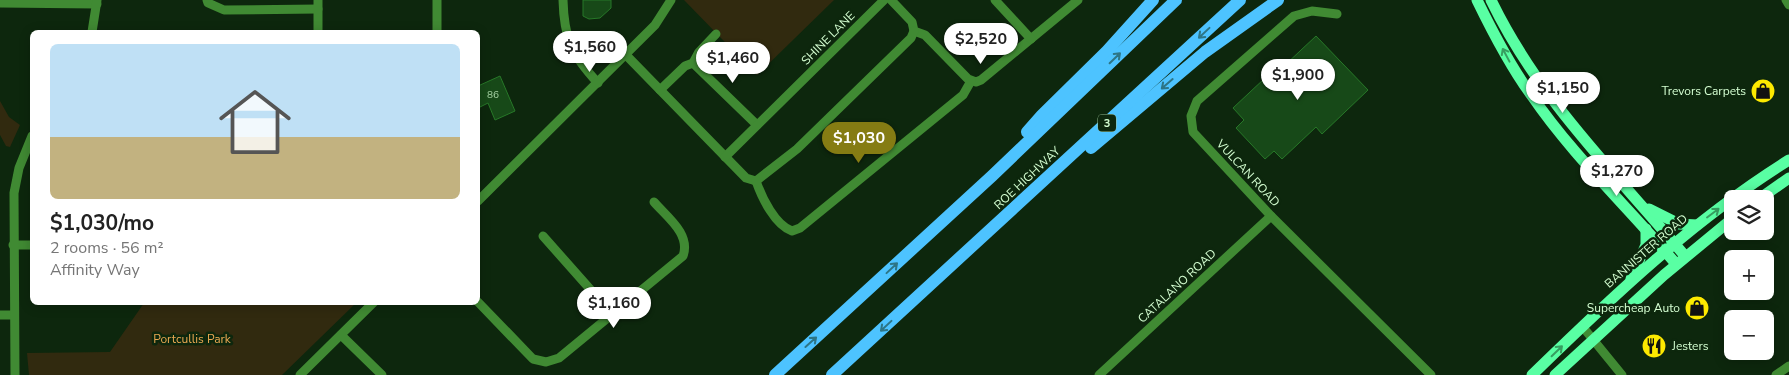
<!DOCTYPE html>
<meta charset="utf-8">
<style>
:root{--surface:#fff;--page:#f6f6f6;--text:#222;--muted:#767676;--accent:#857c13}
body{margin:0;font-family:"Nunito Sans",sans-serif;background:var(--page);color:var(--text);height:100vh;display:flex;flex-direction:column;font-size:19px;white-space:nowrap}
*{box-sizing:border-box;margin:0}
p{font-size:16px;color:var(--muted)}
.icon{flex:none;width:28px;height:28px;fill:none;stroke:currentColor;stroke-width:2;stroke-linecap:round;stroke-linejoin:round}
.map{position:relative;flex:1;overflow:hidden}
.drawer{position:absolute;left:30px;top:30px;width:450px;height:275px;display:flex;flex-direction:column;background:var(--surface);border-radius:8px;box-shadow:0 2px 12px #0003}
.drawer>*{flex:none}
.fabs{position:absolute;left:1724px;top:190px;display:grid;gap:10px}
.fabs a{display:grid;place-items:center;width:50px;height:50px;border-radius:8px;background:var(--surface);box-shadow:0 2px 12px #0003;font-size:25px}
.price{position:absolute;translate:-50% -42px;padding:0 11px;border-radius:18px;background:#fff;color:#222;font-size:16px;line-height:32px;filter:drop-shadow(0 1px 2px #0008)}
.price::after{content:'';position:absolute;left:50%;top:30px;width:15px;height:11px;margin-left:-8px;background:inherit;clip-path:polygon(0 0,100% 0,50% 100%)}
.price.current{background:var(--accent);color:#fff}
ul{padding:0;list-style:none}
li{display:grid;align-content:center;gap:10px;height:265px;padding:0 20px}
li span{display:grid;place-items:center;height:155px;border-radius:8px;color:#555}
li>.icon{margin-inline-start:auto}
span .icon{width:90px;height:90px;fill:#fffc;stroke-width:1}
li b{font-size:21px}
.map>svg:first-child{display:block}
</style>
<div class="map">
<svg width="1789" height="375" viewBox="0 0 1789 375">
<rect width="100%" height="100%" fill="#0d270d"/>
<g fill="#312a0f">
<polygon points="684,0 834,0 757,75"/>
<polygon points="0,101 9,117 20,125 10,147 6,146 0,135"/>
<polygon points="144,303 144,302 356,303 282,375 29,375 27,353 110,352"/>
</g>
<g fill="#174918" stroke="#277828">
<polygon points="583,0 611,0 611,8 600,18 589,19 583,16"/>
<polygon points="1316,36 1368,90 1322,134 1316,127 1282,159 1274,151 1265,159 1236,128 1244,120 1233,108 1265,78 1268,81"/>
<polygon points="500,76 515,111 495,120 488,103 478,108 478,86"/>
</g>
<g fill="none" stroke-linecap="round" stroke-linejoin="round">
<g stroke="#408a33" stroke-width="9">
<polyline points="207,0 208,3 224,10 318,9"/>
<polyline points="318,0 318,32"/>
<path d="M563 0C564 38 571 54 598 83"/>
<polyline points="891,0 912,22 914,31 925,35 968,79 976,82 981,80 1078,0"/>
<polyline points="995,0 1031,39"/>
<polyline points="1786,0 1789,5"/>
<polyline points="0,3 97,4"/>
<polyline points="1337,14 1312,11 1294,16 1197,101 1191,116 1193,132 1271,216 1431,375"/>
<polyline points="92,32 97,0"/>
<polyline points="437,32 437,0"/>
<polyline points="626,55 746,178 756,181 797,149 911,38 914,31"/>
<polyline points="693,63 757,125"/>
<polyline points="660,90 685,66 693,63 699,52 716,34"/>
<polyline points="725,157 884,0"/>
<path d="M756 181C762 198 775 225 792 231L800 228 963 95 971 81"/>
<polyline points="478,201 655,25 671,0"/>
<polyline points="543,236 613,315"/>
<polyline points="13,245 32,245"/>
<path d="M478 302 533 359 546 362 559 358 683 256C691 234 667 217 654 202"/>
<polyline points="0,315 14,315"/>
<polyline points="1582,326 1622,375"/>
<polyline points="341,335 382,375"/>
<polyline points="15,375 14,193 19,168 32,136"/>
<polyline points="300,375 374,302"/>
<polyline points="1099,375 1271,216"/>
<polyline points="1776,375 1789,366"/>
</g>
<g stroke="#59ffa3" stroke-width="11">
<path d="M1477 0C1493 33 1510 66 1532 96 1573 156 1629 208 1676 264"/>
<path d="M1491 0C1540 101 1614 171 1685 256"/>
<polyline points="1759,199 1789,178"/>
<polyline points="1649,209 1679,224 1697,225"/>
<polyline points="1631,279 1646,245 1646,229"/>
<path d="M1532 375C1612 297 1694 219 1789 160"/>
<polyline points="1555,375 1664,275 1732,219"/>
</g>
<g stroke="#4dc3ff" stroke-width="12">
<polyline points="1027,132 1042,115 1107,51 1153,0"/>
<polyline points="1091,148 1205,52 1278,0"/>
<polyline points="775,375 992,176 1176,0"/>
<polyline points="832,375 1240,0"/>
</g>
</g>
<defs><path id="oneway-shaft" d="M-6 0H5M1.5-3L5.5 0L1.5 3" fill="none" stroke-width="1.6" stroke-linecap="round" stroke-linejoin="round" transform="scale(1.25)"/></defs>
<g stroke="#2d7586">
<use href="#oneway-shaft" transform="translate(1204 33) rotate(137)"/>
<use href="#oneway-shaft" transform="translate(1115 58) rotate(-44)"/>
<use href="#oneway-shaft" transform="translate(1167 84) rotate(139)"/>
<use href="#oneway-shaft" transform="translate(892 268) rotate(-43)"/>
<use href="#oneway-shaft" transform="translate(886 326) rotate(137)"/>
<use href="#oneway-shaft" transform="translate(811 342) rotate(-42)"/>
</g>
<g stroke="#379e60">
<use href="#oneway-shaft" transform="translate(1506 55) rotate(-118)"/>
<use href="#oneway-shaft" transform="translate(1713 213) rotate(-37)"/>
<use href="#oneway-shaft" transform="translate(1557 351) rotate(-44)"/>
</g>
<defs>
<symbol id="shop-disc" viewBox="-11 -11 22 22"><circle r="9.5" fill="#fde900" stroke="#0d270d"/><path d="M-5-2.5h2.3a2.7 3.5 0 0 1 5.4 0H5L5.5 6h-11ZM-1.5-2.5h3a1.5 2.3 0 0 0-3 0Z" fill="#111"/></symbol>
<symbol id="restaurant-disc" viewBox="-11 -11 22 22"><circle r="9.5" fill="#fde900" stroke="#0d270d"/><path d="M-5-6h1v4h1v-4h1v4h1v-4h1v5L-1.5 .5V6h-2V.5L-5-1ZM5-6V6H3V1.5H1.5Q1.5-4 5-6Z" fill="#111"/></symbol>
</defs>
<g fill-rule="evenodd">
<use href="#shop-disc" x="1749" y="77" width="28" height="28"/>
<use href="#shop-disc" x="1683" y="294" width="28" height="28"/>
<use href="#restaurant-disc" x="1640" y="332" width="28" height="28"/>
</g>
<g text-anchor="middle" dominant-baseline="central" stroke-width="5" stroke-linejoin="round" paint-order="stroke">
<g font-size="10" fill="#a6d2a4">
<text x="493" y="95">86</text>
</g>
<rect fill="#0d270d" stroke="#99be97" stroke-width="1" x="1098" y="114.5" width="18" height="17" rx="4"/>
<g font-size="11" font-weight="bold" fill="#d5ffd2">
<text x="1107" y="123">3</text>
</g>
<g font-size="12" fill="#d5ffd2" stroke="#0d270d">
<text transform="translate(828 38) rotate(-45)">SHINE LANE</text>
<text transform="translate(1248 173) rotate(47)">VULCAN ROAD</text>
<text transform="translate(1027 178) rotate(-43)">ROE HIGHWAY</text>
<text transform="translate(1646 251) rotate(-41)">BANNISTER ROAD</text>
<text transform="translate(1177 286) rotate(-43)">CATALANO ROAD</text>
</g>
<g font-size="12" fill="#d5ffd2" stroke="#0d270d" text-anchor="end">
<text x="1746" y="91">Trevors Carpets</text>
<text x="1680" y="308">Supercheap Auto</text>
<text x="1672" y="346" text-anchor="start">Jesters</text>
</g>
<g font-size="12" fill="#eba953" stroke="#0d270d">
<text x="192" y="339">Portcullis Park</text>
</g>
</g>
</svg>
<div class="fabs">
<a><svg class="icon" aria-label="layers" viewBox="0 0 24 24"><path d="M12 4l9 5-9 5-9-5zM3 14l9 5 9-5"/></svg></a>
<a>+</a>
<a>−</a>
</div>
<b class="price" style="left:981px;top:65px">$2,520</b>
<b class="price" style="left:590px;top:73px">$1,560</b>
<b class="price" style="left:733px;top:84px">$1,460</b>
<b class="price" style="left:1298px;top:101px">$1,900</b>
<b class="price" style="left:1563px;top:114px">$1,150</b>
<b class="price current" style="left:859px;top:164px">$1,030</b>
<b class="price" style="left:1617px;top:197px">$1,270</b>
<b class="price" style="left:614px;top:329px">$1,160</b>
<section class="drawer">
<ul>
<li><span style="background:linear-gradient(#bfe0f5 60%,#c2b280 0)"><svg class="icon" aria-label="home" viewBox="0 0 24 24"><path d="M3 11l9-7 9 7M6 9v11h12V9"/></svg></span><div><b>$1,030/mo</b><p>2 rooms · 56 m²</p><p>Affinity Way</p></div></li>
</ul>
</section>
</div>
